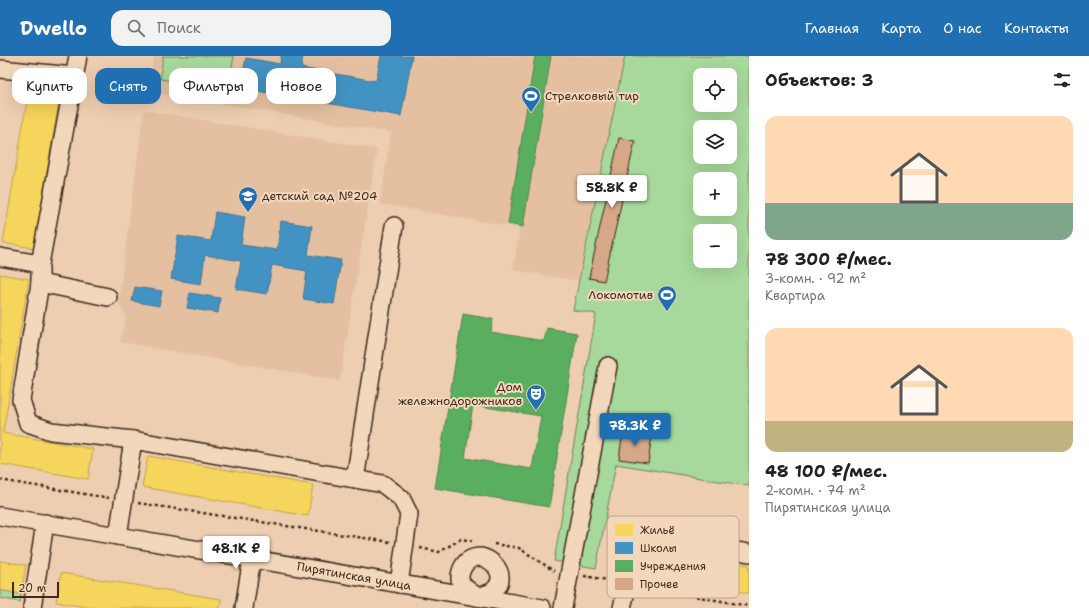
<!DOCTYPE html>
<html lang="ru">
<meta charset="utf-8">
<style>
:root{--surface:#fff;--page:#f2f2f2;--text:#202124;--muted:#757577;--accent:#1f6fb2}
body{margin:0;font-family:"Shantell Sans",sans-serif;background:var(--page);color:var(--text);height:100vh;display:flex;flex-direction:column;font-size:15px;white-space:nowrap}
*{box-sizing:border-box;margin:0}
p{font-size:13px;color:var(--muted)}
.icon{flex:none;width:22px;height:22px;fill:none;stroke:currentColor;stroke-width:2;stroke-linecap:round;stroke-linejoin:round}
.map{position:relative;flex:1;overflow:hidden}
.side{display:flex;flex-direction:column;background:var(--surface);width:340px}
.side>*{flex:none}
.top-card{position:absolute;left:12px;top:12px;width:380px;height:36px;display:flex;gap:8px}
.buttons{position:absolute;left:693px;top:12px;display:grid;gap:8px}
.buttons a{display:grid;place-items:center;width:44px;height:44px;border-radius:8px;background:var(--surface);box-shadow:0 4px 16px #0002;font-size:20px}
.scale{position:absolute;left:12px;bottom:10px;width:47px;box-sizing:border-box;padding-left:4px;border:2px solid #3b2a1e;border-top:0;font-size:11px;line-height:14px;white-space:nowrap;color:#3b2a1e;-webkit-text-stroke:3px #f3d7ba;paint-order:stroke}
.price{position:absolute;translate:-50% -34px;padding:0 9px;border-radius:4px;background:#fff;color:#222;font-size:13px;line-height:26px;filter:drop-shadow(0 1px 2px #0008)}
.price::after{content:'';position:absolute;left:50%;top:24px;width:12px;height:9px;margin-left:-6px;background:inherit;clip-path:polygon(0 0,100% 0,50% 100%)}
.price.current{background:var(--accent);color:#fff}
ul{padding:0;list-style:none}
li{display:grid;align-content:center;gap:8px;height:212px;padding:0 16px}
li span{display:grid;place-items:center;height:124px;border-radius:12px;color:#555}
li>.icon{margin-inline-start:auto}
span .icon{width:72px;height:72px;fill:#fffc;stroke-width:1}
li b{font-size:17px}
h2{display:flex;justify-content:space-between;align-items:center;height:48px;padding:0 16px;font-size:17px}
.pill{padding:0 14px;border-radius:12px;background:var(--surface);box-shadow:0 4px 16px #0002;font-size:14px;line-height:36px}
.pill.current{background:var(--accent);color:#fff}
header{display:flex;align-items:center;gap:24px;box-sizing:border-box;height:56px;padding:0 20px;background:var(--accent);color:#fff}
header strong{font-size:19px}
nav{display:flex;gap:22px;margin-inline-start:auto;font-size:14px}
.search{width:280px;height:36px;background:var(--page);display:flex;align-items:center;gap:10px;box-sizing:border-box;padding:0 14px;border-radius:12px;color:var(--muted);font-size:15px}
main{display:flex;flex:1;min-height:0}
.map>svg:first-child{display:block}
</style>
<header>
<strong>Dwello</strong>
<div class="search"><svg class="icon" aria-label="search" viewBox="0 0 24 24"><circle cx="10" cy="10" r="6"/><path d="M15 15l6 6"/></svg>Поиск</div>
<nav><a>Главная</a><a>Карта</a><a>О нас</a><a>Контакты</a></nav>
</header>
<main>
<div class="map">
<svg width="749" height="552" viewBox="0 0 749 552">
<rect width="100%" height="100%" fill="#eeceb0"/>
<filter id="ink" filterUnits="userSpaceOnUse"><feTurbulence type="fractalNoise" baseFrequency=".025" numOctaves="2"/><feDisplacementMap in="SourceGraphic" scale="8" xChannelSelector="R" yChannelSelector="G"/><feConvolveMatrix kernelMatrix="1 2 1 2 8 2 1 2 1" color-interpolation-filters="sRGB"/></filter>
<g filter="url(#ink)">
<g fill="#e4c0a1">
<polygon points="154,0 625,0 578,225 513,214 520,172 380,148 391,77 149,35"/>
<polygon points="144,54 377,93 340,325 120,286 126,260 118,247"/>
</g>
<g fill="#a6d99b" stroke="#70825c" fill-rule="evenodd">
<polygon points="163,0 234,0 228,34 160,23"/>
<path d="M625 0H749V430L616 408 596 512 554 505 596 258 573 254ZM700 19H730V49H700ZM700 71H730V101H700ZM700 123H730V153H700ZM700 175H730V205H700Z"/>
<polygon points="0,534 21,538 20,546 0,542"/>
</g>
<g fill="#f6d55c" stroke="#bea249">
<polygon points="29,33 60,39 34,192 3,187"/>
<polygon points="0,218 29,223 3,377 93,393 88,423 0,408"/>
<polygon points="148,400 313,429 308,460 142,431"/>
<polygon points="668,495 749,509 749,537 664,522"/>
<polygon points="0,505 26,509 21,538 0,534"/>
<polygon points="61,517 221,543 220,552 92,552 56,546"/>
</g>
<g fill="#4393c3" stroke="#417492">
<polygon points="281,0 303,0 301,12 376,25 381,0 412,0 401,60 240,32 246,2 280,8"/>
<polygon points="215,156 245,161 241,189 277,194 281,165 312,170 308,199 341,204 334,248 303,243 307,215 272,209 267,238 236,233 241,205 205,199 201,228 171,223 178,180 211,185"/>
<polygon points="135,231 162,235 159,250 132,245"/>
<polygon points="190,237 220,242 218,257 187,252"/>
</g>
<g fill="#5aae61" stroke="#51864d" fill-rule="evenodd">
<polygon points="535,0 551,0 523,171 508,168"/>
<path d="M463 258 493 263 491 276 544 285 547 272 577 277 549 451 435 432ZM473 349 541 360 532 413 465 402Z"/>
</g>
<g fill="#d6a888" stroke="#3b2a1e">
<polygon points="619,82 635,85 604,225 589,222"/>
<polygon points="623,374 652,379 648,407 619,403"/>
</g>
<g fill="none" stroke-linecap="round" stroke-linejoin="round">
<defs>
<g id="minor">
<polyline points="78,0 40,208 40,227 21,344 28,367 51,375 133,384"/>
<polyline points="0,13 74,20"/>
<polyline points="0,201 40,208"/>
<polyline points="40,227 108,241"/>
<polyline points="355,424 394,170"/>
<polyline points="0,460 542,552"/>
<polyline points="118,480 133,384 383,428 401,442 409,458 399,528"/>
<path d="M481 501C497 505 508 523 493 535 489 538 482 539 477 541 473 537 465 533 462 528 457 521 462 509 469 504 472 502 477 501 481 501Z"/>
<polyline points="32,552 45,467"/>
<polyline points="244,552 252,502"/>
<polyline points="563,552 608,310"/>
<polyline points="622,552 639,479 663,482 749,497"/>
</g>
</defs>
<use href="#minor" stroke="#3b2a1e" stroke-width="20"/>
<g stroke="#3b2a1e" stroke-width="2.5" stroke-dasharray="3 3" stroke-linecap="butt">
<polyline points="0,424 109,442"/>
<polyline points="138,447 390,486"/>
<polyline points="494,488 519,492 554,515"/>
<polyline points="420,492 439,496 461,483 472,485"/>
<polyline points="584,520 613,525"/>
<polyline points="643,531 749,550"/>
</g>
<use href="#minor" stroke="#f3d7ba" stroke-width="17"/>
</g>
</g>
<defs>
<symbol id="stadium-pin" viewBox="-11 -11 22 30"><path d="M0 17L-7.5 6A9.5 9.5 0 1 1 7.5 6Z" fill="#1f6fb2" stroke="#f3d7ba"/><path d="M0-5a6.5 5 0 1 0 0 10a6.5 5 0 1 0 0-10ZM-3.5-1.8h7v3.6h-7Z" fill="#fff"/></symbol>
<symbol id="school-pin" viewBox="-11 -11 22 30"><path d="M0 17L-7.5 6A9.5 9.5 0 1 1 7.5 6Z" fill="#1f6fb2" stroke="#f3d7ba"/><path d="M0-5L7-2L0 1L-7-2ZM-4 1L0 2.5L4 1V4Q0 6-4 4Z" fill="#fff"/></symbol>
<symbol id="theatre-pin" viewBox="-11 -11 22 30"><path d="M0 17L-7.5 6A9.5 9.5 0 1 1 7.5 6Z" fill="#1f6fb2" stroke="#f3d7ba"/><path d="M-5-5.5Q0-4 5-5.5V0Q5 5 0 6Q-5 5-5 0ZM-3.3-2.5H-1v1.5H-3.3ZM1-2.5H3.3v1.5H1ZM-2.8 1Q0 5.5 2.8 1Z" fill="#fff"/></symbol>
</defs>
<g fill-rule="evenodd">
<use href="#stadium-pin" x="520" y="29" width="22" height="30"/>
<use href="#school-pin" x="237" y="129" width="22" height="30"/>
<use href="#stadium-pin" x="656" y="228" width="22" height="30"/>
<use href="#theatre-pin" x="525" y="327" width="22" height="30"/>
</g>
<g text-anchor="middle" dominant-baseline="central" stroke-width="4" stroke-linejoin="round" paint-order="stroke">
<g font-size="12" fill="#3b2a1e" stroke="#f3d7ba" text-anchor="start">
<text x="545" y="40">Стрелковый тир</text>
<text x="262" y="140">детский сад №204</text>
<text x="653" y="239" text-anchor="end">Локомотив</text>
<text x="522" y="331" text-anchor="end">Дом<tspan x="522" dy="14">жележнодорожников</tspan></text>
</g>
<g font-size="12" fill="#3b2a1e" stroke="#f3d7ba">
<text transform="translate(354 520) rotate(10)">Пирятинская улица</text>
</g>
</g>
<rect x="607" y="460" width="132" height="82" rx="6" fill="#f3d7ba" stroke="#bca38b" stroke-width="1"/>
<rect x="615" y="468" width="18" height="12" fill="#f6d55c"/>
<rect x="615" y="486" width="18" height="12" fill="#4393c3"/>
<rect x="615" y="504" width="18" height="12" fill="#5aae61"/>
<rect x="615" y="522" width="18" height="12" fill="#d6a888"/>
<g font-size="11" fill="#3b2a1e">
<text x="640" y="478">Жильё</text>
<text x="640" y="496">Школы</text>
<text x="640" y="514">Учреждения</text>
<text x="640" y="532">Прочее</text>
</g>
</svg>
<div class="buttons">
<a><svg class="icon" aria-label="locate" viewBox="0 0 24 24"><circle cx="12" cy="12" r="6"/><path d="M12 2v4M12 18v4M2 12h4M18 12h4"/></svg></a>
<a><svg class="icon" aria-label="layers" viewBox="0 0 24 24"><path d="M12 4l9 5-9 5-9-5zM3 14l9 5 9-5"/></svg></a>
<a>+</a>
<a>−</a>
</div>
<div class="scale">20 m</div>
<b class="price" style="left:612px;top:153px">58.8K ₽</b>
<b class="price current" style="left:635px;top:391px">78.3K ₽</b>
<b class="price" style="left:236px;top:514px">48.1K ₽</b>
<div class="top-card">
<a class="pill">Купить</a>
<a class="pill current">Снять</a>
<a class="pill">Фильтры</a>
<a class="pill">Новое</a>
</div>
</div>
<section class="side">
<h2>Объектов: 3<svg class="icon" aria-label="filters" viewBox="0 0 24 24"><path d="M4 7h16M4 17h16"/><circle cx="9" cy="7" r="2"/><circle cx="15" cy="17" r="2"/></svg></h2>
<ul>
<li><span style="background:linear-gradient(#ffd9b3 70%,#7fa58c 0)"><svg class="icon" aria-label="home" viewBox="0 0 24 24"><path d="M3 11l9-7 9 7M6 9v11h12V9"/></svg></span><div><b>78 300 ₽/мес.</b><p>3-комн. · 92 m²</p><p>Квартира</p></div></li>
<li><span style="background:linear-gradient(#ffd9b3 75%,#c2b280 0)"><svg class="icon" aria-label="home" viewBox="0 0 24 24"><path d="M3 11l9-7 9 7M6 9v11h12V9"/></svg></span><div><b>48 100 ₽/мес.</b><p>2-комн. · 74 m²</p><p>Пирятинская улица</p></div></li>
</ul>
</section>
</main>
